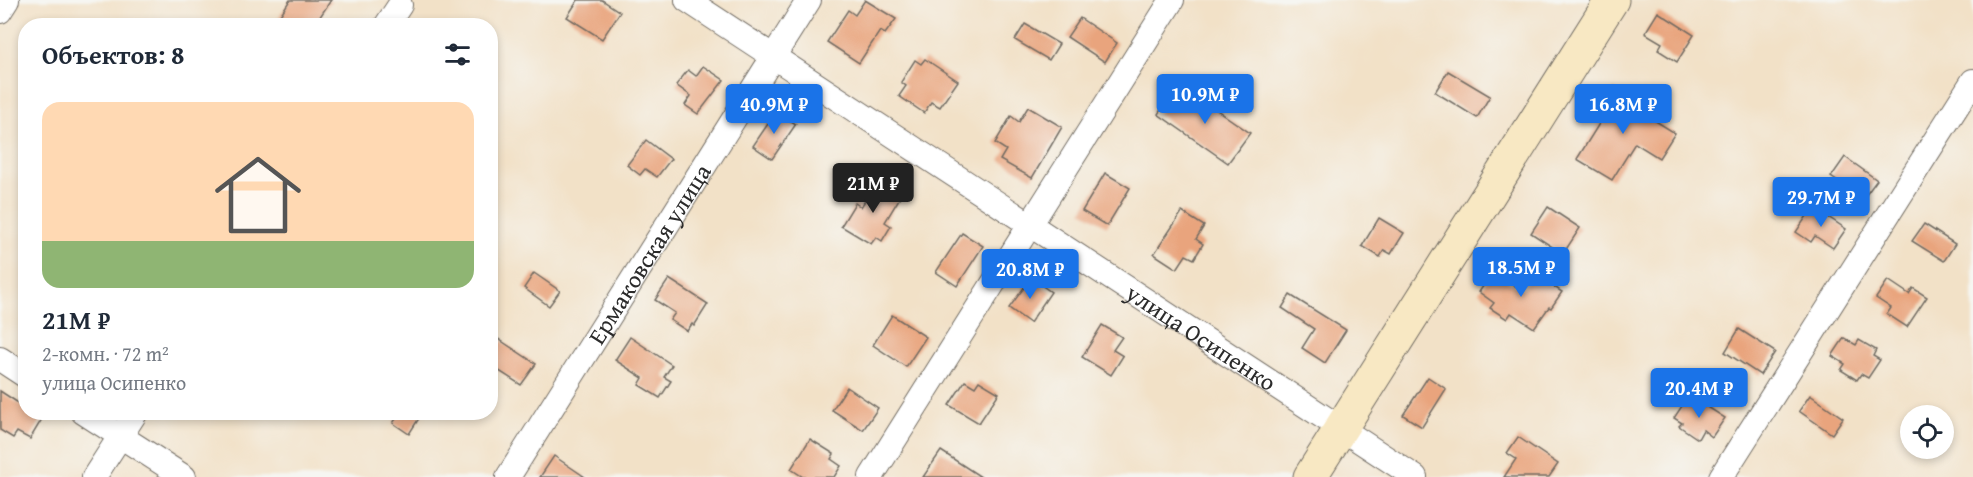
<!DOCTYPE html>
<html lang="ru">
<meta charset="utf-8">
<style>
:root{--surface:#fff;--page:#f6f6f7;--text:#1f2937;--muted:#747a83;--accent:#1a73e8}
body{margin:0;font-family:"Gentium Book Plus",serif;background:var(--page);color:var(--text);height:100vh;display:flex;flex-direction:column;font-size:22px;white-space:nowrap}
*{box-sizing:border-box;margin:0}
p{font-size:20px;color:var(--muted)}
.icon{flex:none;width:33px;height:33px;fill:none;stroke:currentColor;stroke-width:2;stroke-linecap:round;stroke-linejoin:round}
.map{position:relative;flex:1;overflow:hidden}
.side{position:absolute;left:18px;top:18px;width:480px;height:402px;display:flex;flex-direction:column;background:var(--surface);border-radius:24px;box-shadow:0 3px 9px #0003}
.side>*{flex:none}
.fabs{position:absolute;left:1900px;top:405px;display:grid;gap:12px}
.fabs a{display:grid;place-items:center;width:54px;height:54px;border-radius:50%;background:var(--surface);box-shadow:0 3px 9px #0003;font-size:30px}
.price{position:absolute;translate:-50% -51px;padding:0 14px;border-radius:6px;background:var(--accent);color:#fff;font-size:20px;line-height:39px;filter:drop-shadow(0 2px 3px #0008)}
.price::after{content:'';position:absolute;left:50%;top:36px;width:18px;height:14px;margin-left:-9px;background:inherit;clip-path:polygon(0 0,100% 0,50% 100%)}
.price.on{background:#222;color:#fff}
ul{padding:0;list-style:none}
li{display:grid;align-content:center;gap:12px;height:318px;padding:0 24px}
li span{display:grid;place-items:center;height:186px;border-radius:18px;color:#555}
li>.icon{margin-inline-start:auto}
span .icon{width:108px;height:108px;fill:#fffc;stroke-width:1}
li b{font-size:26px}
h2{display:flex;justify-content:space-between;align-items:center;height:72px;padding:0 24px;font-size:26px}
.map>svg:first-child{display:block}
</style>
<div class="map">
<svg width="1973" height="477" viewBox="0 0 1973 477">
<rect width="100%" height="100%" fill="#f6f6f2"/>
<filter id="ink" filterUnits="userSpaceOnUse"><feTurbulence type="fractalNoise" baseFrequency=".0167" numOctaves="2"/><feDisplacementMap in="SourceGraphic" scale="12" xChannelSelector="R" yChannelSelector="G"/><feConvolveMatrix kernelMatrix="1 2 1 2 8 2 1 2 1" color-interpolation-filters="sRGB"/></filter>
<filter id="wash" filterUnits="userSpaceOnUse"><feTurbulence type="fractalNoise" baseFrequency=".008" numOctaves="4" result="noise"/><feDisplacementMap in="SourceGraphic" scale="24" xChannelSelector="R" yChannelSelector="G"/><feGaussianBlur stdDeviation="1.35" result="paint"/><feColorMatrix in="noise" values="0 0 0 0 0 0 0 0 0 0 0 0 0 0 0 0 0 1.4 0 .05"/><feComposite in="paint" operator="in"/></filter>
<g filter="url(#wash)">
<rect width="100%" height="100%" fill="#f2e1c7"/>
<g id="blocks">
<g fill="#e9a47d">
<polygon points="290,0 331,0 314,26 273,26"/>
<polygon points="578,0 602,0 620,12 602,39 567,17"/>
<polygon points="865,0 896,19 885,34 880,31 859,63 827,42 848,10 855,15"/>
<polygon points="1658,12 1694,35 1677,62 1658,50 1662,43 1645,33"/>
<polygon points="1080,18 1117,43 1105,62 1067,37"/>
<polygon points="1025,24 1059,44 1049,60 1015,40"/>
<polygon points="925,59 958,81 940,107 931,102 924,113 899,96 906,86 901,82 915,60 921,64"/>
<polygon points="703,66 724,80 698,114 685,105 691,96 676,85 688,70 696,76"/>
<polygon points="1448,71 1490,96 1477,118 1435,92"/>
<polygon points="1614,89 1652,113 1649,117 1675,133 1659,158 1635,143 1612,180 1577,159 1602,119 1596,116"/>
<polygon points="1173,92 1183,99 1186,94 1198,103 1201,99 1250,133 1228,163 1158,114"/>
<polygon points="1028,107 1062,127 1032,178 1000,160 1006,150 995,143 1011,116 1019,122"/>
<polygon points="776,112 796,124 772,159 753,146"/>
<polygon points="646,140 671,159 657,177 645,169 640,175 627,165"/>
<polygon points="1845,157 1877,180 1863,199 1831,177"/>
<polygon points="1105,173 1130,188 1107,226 1082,211"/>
<polygon points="878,180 902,194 885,222 891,226 882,241 876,237 871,244 841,226 855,203 861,207"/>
<polygon points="1548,207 1580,228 1563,254 1531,233"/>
<polygon points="1813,207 1846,229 1833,248 1815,236 1811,242 1796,232"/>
<polygon points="1182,212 1204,226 1196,239 1203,244 1194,259 1186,255 1177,269 1154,254"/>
<polygon points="1379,218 1404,233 1391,254 1384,250 1380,257 1362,246"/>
<polygon points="1924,224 1955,244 1944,261 1912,241"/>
<polygon points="962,233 983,246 957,286 936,272"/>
<polygon points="1493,272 1522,290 1533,273 1562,292 1551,308 1549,307 1534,328 1511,313 1507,319 1490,308 1494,303 1479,292"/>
<polygon points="534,273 560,291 549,306 524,288"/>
<polygon points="1031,278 1051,292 1030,323 1009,308"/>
<polygon points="669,279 708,304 694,326 692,324 687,331 670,320 675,313 655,300"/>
<polygon points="1888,280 1909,294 1913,288 1927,297 1907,327 1887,314 1891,308 1876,298"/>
<polygon points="1290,295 1346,330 1325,363 1302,348 1314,329 1282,308"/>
<polygon points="892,315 926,337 906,367 873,345"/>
<polygon points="1102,325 1122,337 1113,350 1123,356 1111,375 1082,357"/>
<polygon points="1739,329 1775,352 1760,375 1725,352"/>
<polygon points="630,337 672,365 664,377 671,381 660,398 639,385 643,378 615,360"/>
<polygon points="497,338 536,364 521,385 490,365 490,347"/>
<polygon points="1844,338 1856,345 1859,340 1876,350 1873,356 1880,360 1868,378 1861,374 1857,380 1841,370 1845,364 1832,356"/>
<polygon points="1428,377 1446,389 1422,427 1403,415"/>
<polygon points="965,381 975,387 979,381 999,393 979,423 949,405"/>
<polygon points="847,387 878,408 863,430 832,410"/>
<polygon points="0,391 26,408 26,412 33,412 42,419 30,439 17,432 13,438 0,430"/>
<polygon points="1810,395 1843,418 1832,434 1799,411"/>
<polygon points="1686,400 1694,405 1697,400 1725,418 1712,437 1703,430 1698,439 1679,426 1682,423 1674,418"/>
<polygon points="401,412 423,412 409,434 393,423"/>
<polygon points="1518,437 1558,464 1549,477 1504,477 1516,459 1507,453"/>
<polygon points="810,439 834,454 831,459 841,466 834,477 803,477 791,469"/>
<polygon points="941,451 981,477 923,477"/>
<polygon points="554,456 585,477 540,477"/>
</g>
</g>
</g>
<g filter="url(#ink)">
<use href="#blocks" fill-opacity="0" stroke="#716b62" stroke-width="1.5"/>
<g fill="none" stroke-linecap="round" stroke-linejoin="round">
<defs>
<g id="minor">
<path id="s1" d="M687 0 1415 477"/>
<polyline points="0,11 7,0"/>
<polyline points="386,26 400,5"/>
<polyline points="0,359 26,376"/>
<polyline points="83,412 184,477"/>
<polyline points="94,477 136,412"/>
<path id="s2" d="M508 477 809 0"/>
<polyline points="871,477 1172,0"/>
<polyline points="1721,477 1973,81"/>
</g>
<polyline id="secondary" points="1310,477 1612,0"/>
</defs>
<use href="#minor" stroke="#716b62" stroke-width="26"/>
<use href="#secondary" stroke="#716b62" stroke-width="35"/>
<use href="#minor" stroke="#fff" stroke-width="24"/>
<use href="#secondary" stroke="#f8e8c3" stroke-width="33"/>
</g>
</g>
<g text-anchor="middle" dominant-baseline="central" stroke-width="4.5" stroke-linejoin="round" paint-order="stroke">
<g font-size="24" fill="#2b2b2b" stroke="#f6f6f2">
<text stroke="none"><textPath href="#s2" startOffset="264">Ермаковская улица</textPath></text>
<text stroke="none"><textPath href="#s1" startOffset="615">улица Осипенко</textPath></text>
</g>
</g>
</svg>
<div class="fabs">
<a><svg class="icon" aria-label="locate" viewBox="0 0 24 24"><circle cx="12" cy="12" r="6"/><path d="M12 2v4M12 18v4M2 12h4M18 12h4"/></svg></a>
</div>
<b class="price" style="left:1205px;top:125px">10.9M ₽</b>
<b class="price" style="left:774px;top:135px">40.9M ₽</b>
<b class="price" style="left:1623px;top:135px">16.8M ₽</b>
<b class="price on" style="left:873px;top:214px">21M ₽</b>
<b class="price" style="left:1821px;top:228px">29.7M ₽</b>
<b class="price" style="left:1521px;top:298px">18.5M ₽</b>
<b class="price" style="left:1030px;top:300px">20.8M ₽</b>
<b class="price" style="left:1699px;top:419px">20.4M ₽</b>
<section class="side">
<h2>Объектов: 8<svg class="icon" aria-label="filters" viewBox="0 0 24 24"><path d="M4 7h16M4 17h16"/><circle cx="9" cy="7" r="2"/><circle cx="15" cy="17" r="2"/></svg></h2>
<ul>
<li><span style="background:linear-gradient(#ffd9b3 75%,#8fb573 0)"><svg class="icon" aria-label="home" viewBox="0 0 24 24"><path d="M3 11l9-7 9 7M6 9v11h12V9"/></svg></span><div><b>21M ₽</b><p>2-комн. · 72 m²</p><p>улица Осипенко</p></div></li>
</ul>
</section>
</div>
